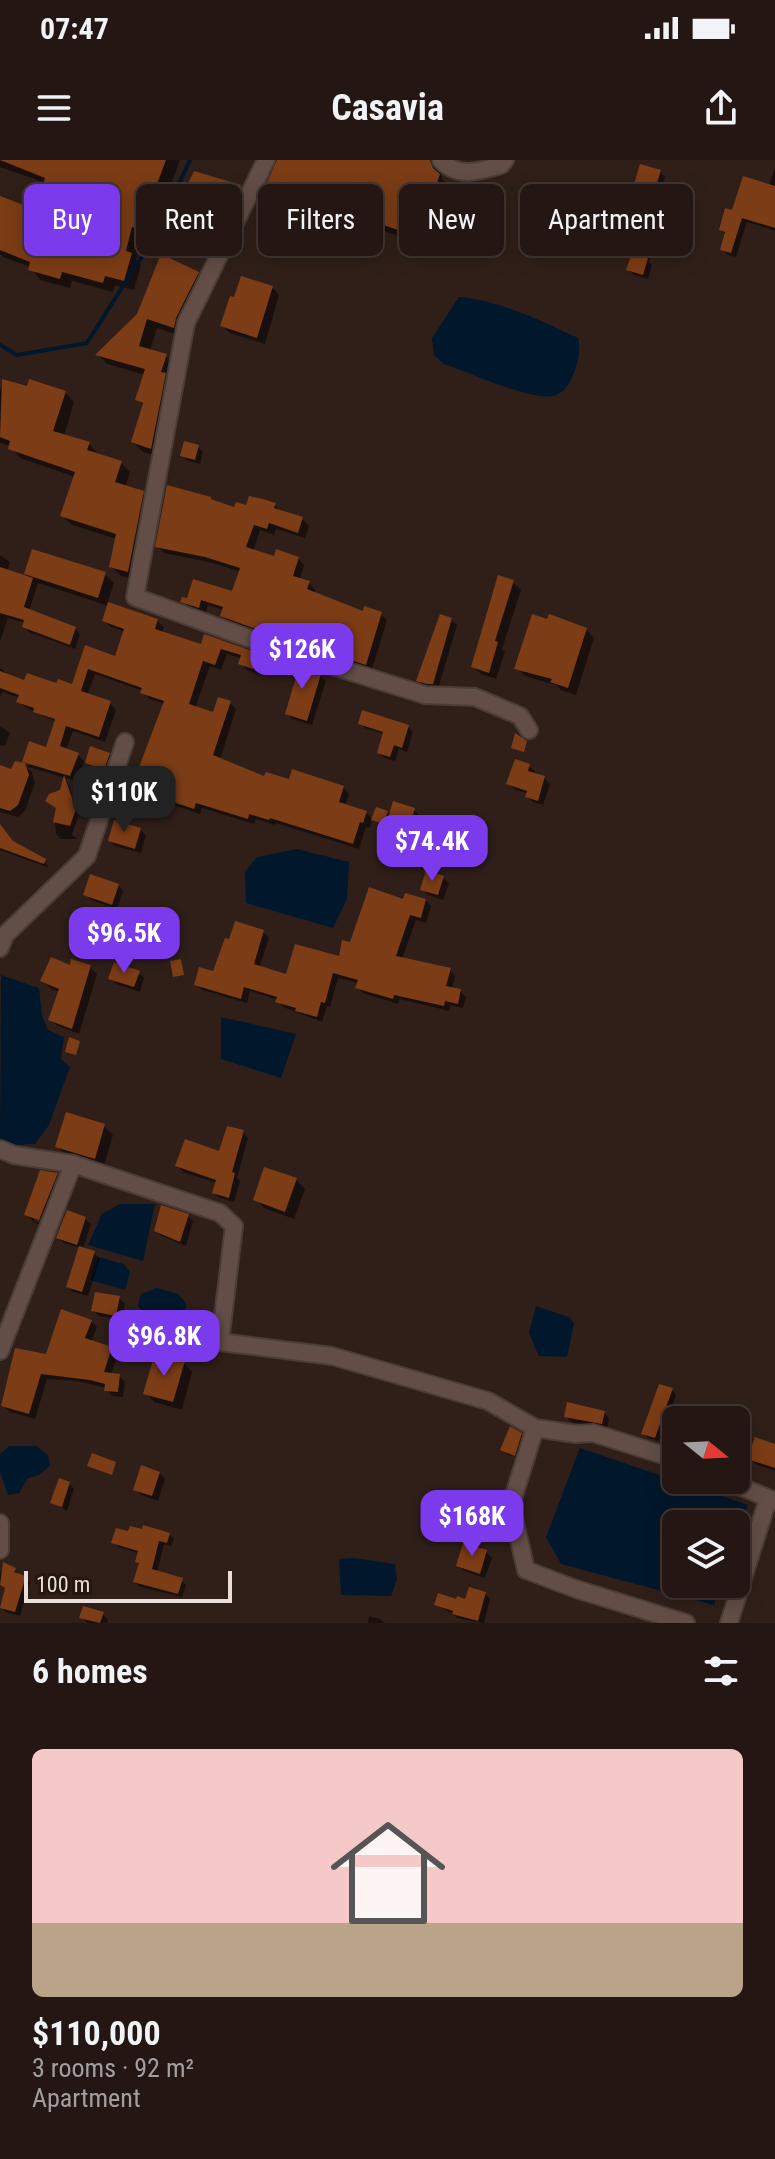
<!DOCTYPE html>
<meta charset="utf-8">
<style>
:root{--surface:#241713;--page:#2c201c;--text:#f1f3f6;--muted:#a39fa0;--line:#413633;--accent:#7c3aed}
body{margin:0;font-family:"Roboto Condensed",sans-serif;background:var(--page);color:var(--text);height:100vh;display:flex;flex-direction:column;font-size:30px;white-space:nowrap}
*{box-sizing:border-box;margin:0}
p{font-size:26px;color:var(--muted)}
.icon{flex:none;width:44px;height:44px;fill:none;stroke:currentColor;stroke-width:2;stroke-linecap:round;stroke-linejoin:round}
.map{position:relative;height:1463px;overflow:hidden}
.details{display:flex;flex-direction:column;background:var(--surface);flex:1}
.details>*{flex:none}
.hud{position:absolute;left:24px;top:24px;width:728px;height:72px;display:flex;gap:16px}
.needle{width:52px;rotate:108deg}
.controls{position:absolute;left:662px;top:1246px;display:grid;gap:16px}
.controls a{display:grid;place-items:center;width:88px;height:88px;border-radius:12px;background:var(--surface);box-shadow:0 4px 20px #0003,0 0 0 2px var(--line);font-size:40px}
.scale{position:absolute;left:24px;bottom:20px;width:208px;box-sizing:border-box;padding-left:8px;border:4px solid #e9ddd9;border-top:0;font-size:22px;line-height:28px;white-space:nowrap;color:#e9ddd9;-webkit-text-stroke:6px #261610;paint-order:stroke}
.price{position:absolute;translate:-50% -68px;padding:0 18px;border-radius:16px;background:var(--accent);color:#fff;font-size:26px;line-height:52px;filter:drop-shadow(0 2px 4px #0008)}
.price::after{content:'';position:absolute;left:50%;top:48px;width:24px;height:18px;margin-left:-12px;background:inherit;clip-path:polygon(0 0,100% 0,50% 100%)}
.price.on{background:#222;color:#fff}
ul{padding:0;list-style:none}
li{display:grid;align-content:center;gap:16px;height:424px;padding:0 32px}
li span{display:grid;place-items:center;height:248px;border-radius:12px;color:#555}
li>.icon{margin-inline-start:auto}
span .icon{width:144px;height:144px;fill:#fffc;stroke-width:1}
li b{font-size:34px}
h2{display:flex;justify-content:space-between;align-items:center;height:96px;padding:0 32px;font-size:34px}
.tag{padding:0 28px;border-radius:12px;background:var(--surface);box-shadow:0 4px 20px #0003,0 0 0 2px var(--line);font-size:28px;line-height:72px}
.tag.on{background:var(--accent);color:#fff}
.status{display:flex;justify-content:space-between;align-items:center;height:56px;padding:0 40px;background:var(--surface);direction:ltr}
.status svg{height:22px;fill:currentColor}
header{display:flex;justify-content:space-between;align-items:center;height:104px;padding:0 32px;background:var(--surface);font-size:36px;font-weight:700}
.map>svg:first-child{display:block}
</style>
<div class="status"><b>07:47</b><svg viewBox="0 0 49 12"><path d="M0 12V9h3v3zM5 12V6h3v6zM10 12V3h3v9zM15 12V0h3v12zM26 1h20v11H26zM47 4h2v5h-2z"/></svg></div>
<header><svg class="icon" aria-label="menu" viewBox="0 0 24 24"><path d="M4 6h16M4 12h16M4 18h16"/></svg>Casavia<svg class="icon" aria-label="share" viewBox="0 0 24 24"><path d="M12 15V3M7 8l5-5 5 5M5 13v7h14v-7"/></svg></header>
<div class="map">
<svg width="775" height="1463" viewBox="0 0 775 1463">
<rect width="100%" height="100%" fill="#301f19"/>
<g fill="#01172b">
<path d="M459 137C499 140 542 161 578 178 581 190 578 204 573 215 570 224 562 235 552 236 529 240 468 212 444 204L434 195 432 178Z"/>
<polygon points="297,689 349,702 347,739 333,768 246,743 245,712 257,697"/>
<polygon points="1,815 39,828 42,856 48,870 64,877 61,899 70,907 49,965 35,984 12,985 0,980"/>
<polygon points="221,857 296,874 281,918 221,899"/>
<polygon points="120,1044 155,1044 143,1101 88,1085 102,1054"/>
<polygon points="98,1097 124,1104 130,1112 125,1130 90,1120"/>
<polygon points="157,1128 178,1134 186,1143 184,1159 171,1164 152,1162 138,1146 141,1134"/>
<polygon points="536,1146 569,1157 574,1163 567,1197 539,1196 529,1173"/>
<polygon points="9,1286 36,1286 48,1295 50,1306 39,1315 28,1318 19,1333 8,1335 0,1312 0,1294"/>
<polygon points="580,1288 748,1345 736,1380 736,1364 676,1364 676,1424 721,1424 714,1445 561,1404 546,1377"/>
<polygon points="353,1398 395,1404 397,1419 391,1436 341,1435 339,1399"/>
</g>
<g fill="#0007" fill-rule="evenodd">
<polygon points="0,0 180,0 151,79 143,76 136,100 141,105 134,130 115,125 113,132 72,121 70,128 40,120 31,107 3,97 0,94 0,38 35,51 46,23 0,7"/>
<polygon points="278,0 433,0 440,9 442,19 449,26 429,86 295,41 289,60 298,70 293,86 268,78 258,68"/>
<polygon points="775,7 775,71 747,62 736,97 728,95 722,89 726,75 721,70 733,53 769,26"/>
<polygon points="660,12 665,17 644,86 652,92 649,102 652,105 648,119 634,115 629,110 634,93 628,88 630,80 626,76"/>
<polygon points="240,26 252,38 223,94 184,75 172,63"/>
<polygon points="198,114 208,124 184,177 157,168 150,191 166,196 176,206 161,297 143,292 133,282 144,246 137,240 145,215 107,204 98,195"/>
<polygon points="272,127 279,135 265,184 230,173 222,165"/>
<polygon points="3,221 28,229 65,232 74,242 64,276 89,284 98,294 120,302 130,312 125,327 142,333 152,342 138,420 121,416 111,407 117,379 72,365 63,356 75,317 20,298 11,286 0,283 0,231"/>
<polygon points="198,287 203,292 200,304 188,301 182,295"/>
<polygon points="275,345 283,353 302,359 309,366 305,378 276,369 274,375 260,370 253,391 276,398 298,398 304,405 300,420 309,423 315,429 314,434 364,454 380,454 387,460 372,510 336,499 329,492 300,482 298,487 229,462 222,456 224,450 208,445 205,454 189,448 183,441 234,434 241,412 213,403 164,393 158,387 235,349"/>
<polygon points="0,395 10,402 7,412 32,420 26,413 105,414 114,423 107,444 157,461 164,467 162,473 202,487 206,476 257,495 263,501 259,514 247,510 241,504 242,499 227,494 221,510 210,506 195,548 214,554 230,543 236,549 220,600 266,619 343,627 349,634 345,646 366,652 372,659 370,668 366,667 359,689 276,663 275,665 256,659 254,664 202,648 200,654 134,632 128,626 139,613 165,544 149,539 143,531 95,514 87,536 110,543 116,550 105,582 73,571 66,590 77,594 84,601 77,621 66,618 79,654 72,675 78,679 60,679 56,674 55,661 65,618 25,606 32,612 35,623 25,651 18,657 0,652 0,616 7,617 16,603 29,606 24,601 47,589 56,562 25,547 19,541 20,538 2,532 0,538 0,508 7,514 26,522 73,526 86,488 116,499 125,472 111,467 104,461 109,446 38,423 29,451 75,468 80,474 75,489 29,472 24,466 25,463 8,458 0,481"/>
<polygon points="513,422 521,430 502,489 505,492 496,519 481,514 473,507"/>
<polygon points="451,460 457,465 438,529 424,526 418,520"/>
<polygon points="549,462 586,469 594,478 576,535 561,530 556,525 525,516 517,508"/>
<polygon points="285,512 320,516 326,521 312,565 292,559 287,553 297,520"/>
<polygon points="360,563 408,567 413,572 407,592 399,589 395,601 384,598 379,593 384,574 365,568"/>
<polygon points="0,566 10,573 5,586 0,585"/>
<polygon points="109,594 114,600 110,614 93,608 87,603"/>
<polygon points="529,606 535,611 534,615 544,618 550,624 543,645 533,642 527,637 528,634 514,629 509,624"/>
<polygon points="414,650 418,654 414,668 394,662 389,656 386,665 374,660 387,652 391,656"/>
<polygon points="140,670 146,675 141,693 115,686 110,680"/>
<polygon points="0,672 14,684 44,700 49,708 0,690"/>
<polygon points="443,718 449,723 443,740 428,735 422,729"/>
<polygon points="118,725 123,731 117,749 91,740 86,735"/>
<polygon points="425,740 431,746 426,763 416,760 402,799 450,810 455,816 452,829 460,831 466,837 463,848 450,845 449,851 400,839 398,844 363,833 357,827 359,823 338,818 330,847 327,846 322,862 283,847 278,840 250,831 247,843 202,830 196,824 215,814 263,772 269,778 259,808 287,816 340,798 352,784 405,742"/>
<polygon points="71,807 90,807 97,814 79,874 58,866 50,859 60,832 50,828 43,820"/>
<polygon points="139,813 144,818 140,832 116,824 111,818"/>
<polygon points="67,955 104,966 113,975 104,1006 66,995 57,986"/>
<polygon points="243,972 248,978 237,1018 240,1021 234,1042 220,1038 214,1033 217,1023 183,1012 178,1006 221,994"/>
<path d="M57 1015 65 1023 48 1068 35 1063 26 1054ZM34 1056 49 1062 48 1066 34 1061Z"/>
<polygon points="296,1020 305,1029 294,1059 264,1048 255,1039"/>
<polygon points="188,1056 193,1061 186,1086 162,1076 156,1071"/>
<polygon points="85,1059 91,1064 83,1089 94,1093 100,1099 88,1136 73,1132 68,1126 80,1088 64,1083 58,1078"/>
<polygon points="119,1138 125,1144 122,1160 99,1156 93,1150"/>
<polygon points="91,1161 97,1167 91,1183 111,1189 117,1195 111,1215 119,1216 125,1222 123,1237 112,1236 106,1228 77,1221 47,1219 35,1259 10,1252 4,1246 47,1196"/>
<polygon points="184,1203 192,1212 182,1250 154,1242 146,1233"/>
<polygon points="672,1230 676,1235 659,1281 648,1278 643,1273"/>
<polygon points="604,1253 609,1258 607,1269 571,1262 566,1256"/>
<polygon points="521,1275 526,1280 521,1298 508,1295 503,1289"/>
<polygon points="775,1286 775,1311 755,1304 750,1298"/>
<polygon points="159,1313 165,1319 158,1341 141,1335 136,1330"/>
<polygon points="69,1323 74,1329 67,1351 53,1342"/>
<polygon points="129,1374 169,1374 174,1379 171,1386 164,1384 157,1413 181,1420 186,1425 182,1437 140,1427 135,1422 141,1404 139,1393 118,1387 114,1382"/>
<polygon points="486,1392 492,1398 485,1418 464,1411 458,1405"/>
<polygon points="4,1405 14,1410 30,1422 20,1456 6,1452 1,1447 7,1430 0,1426 0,1413"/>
<polygon points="485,1434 490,1439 484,1463 460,1459 436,1444 467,1441"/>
<polygon points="103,1454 108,1460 107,1463 87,1463 82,1457"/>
<polygon points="369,1456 380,1459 385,1463 368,1463"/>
</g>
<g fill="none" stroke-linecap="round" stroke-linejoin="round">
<polyline stroke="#01172b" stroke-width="4" points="0,185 17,195 87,183 154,77 190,0"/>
</g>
<g fill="#7c3c15">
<polygon points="0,0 166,0 140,70 132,67 126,91 132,93 124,121 105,116 103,123 62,112 60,119 28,110 30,102 0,90 0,36 34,49 45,18"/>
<polygon points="277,0 430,0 433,8 440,14 419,77 285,32 278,54 289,58 283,77 256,69 268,30 264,29"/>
<polygon points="640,4 661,10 639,82 648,85 644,97 648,98 643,115 626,110 633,90 626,88 629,78 624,76 633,46 631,46 637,25 634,24"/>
<polygon points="194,11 241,25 211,83 169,63"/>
<polygon points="743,16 775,26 775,68 742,58 731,93 720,90 725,72 719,70 725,48 732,50"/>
<polygon points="161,94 199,112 176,158 174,168 147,159 139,186 167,194 161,212 166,213 151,289 131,282 143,243 135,240 145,209 95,195 137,154"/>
<polygon points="241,116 273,126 257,178 220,166 230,136 234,137"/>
<polygon points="2,219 27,226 29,219 66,231 53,271 90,282 87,290 122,301 115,322 144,331 128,412 109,407 116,374 60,356 75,312 8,289 10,281 0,277"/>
<polygon points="184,281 199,285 195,300 180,296"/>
<polygon points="167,325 211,337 211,339 234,347 236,342 246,345 249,336 263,339 276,343 274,348 303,357 298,373 269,363 267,369 254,365 246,387 274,396 276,389 299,397 293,416 310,421 307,429 363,451 364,446 382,452 366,505 328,493 329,489 293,477 292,482 220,456 223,447 201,440 199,448 180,442 182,437 187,438 193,419 232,431 240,408 205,397 155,387"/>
<polygon points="32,389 106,412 98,438 24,414"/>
<polygon points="0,407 33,418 24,447 76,467 70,485 22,467 24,460 0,453"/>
<polygon points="498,415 514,420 495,481 498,482 489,513 471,507"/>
<polygon points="108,442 158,459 155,469 201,484 204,474 258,493 253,509 238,504 241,495 221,489 215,505 203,501 189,544 213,552 218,537 231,541 213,595 264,616 266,612 289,619 292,609 344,626 339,642 367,651 363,663 360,662 353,684 270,658 269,660 249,654 248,659 196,643 194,649 125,626 131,608 138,610 164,541 140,533 142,528 88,509 81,531 111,541 99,577 66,566 60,586 79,593 70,616 22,602 29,581 46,587 55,559 33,552 34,548 16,542 19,535 0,528 0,511 24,520 27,513 56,523 58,519 72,524 85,485 115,496 124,469 102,461"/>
<polygon points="440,454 452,458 433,524 427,524 416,521"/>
<polygon points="532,454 547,459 549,454 587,468 568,528 550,522 552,519 514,509"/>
<polygon points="285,503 321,514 307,561 285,554 296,517 282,512"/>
<polygon points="362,550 409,565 402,588 394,585 390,597 377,593 383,572 358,564"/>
<polygon points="515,573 527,581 524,592 511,588"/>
<polygon points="90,586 110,593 104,610 85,603"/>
<polygon points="515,599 530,604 528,611 545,616 538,641 525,637 527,631 506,624"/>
<polygon points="15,601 25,603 29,615 18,645 10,651 0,648 0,605 11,609"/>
<polygon points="64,615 76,649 70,666 53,662 56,648 45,641 49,634 60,630"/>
<polygon points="393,641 415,648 410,665 388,658"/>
<polygon points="376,647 388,651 384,664 371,660"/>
<polygon points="114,660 141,668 135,689 108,681"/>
<polygon points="0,664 13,681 46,699 44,704 0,688"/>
<polygon points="426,710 444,716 438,735 420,730"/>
<polygon points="90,714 119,724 112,745 83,735"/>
<polygon points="369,727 403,739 405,733 426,739 421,758 410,755 396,796 451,808 446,826 461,829 458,844 445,841 444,846 394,835 393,839 355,828 358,820 333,813 325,843 321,842 317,857 295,851 296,848 275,842 277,837 244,827 241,839 194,825 199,807 213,811 225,778 229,779 235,761 264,770 254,804 286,814 295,784 339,796 342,780 350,782"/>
<polygon points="51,797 70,805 71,799 91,805 72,869 48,860 59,829 40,821"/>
<polygon points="181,799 184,815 173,817 170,801"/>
<polygon points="114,802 140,811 134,827 108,819"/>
<polygon points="69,877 80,881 76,895 65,892"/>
<polygon points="66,952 105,964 95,999 55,987"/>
<polygon points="227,966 244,970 232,1012 235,1013 229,1038 212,1033 216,1020 175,1006 185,979 219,991"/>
<polygon points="264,1007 297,1018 285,1052 253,1040"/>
<polygon points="40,1010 58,1013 39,1060 24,1055"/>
<polygon points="161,1045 189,1054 180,1082 154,1071"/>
<polygon points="67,1050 86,1057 77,1085 56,1078"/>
<polygon points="79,1086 95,1091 82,1132 66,1127"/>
<polygon points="95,1132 120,1136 116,1156 91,1151"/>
<polygon points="61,1149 92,1160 85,1178 112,1187 104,1212 120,1214 118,1232 104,1231 105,1224 90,1220 41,1214 29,1254 1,1246 15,1188 46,1194"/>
<polygon points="155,1193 185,1201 173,1242 143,1234"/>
<polygon points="659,1224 673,1228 655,1278 641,1274"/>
<polygon points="567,1242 605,1251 602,1264 564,1257"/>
<polygon points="510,1266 522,1273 515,1296 500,1290"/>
<polygon points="755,1277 775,1284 775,1308 747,1299"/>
<polygon points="92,1293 116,1302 112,1315 87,1306"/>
<polygon points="141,1305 160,1312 152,1336 133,1330"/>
<polygon points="59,1318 70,1322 62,1347 50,1343"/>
<polygon points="143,1365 170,1373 167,1383 159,1381 152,1409 183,1418 178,1434 133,1422 139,1403 135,1402 138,1391 111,1383 116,1368 128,1371 130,1366 142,1369"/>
<polygon points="463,1383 487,1390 480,1414 456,1406"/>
<polygon points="3,1402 16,1408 14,1412 26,1416 15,1452 0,1448 5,1428 0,1425"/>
<polygon points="469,1427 486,1432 478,1461 452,1454 453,1451 434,1445 438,1433 456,1439 457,1436 465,1439"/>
<polygon points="83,1446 104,1452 100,1463 79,1458"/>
</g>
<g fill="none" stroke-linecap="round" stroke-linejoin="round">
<defs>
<g id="minor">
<polyline points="266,0 186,163 135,437 284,491 425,535 475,537 520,556 529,570"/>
<path d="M441 0C458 19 480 11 501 5L505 0"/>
<polyline points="0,788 5,775 87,696 125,582"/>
<polyline points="0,989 14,995 73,1004 220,1053 234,1066 220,1182 332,1196 488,1241 535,1268 576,1274 593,1273 676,1299"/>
<polyline points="0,1191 73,1004"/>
<polyline points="535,1268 511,1345 526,1410 576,1429 686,1463"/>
<polyline points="725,1320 775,1341"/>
<polyline points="0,1363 0,1390"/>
<polyline points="729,1463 768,1339"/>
</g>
</defs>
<use href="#minor" stroke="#4a3c37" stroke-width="20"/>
<use href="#minor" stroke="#624e47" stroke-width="16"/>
</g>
</svg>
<div class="controls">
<a><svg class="needle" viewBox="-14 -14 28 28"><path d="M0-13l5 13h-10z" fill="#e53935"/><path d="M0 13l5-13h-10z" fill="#a39fa0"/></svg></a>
<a><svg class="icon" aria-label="layers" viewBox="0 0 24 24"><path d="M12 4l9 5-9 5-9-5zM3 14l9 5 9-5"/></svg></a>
</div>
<div class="scale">100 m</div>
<b class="price" style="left:302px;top:531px">$126K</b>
<b class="price on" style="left:124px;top:674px">$110K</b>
<b class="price" style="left:432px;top:723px">$74.4K</b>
<b class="price" style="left:124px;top:815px">$96.5K</b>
<b class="price" style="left:164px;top:1218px">$96.8K</b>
<b class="price" style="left:472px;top:1398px">$168K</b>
<div class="hud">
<a class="tag on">Buy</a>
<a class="tag">Rent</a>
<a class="tag">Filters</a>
<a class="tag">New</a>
<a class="tag">Apartment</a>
</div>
</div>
<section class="details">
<h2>6 homes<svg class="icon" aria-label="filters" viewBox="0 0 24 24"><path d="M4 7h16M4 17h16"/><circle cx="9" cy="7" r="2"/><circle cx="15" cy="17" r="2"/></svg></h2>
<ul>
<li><span style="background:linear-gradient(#f6c9c9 70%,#b9a48a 0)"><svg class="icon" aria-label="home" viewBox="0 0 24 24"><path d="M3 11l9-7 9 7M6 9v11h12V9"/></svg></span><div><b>$110,000</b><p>3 rooms · 92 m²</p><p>Apartment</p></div></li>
</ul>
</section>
